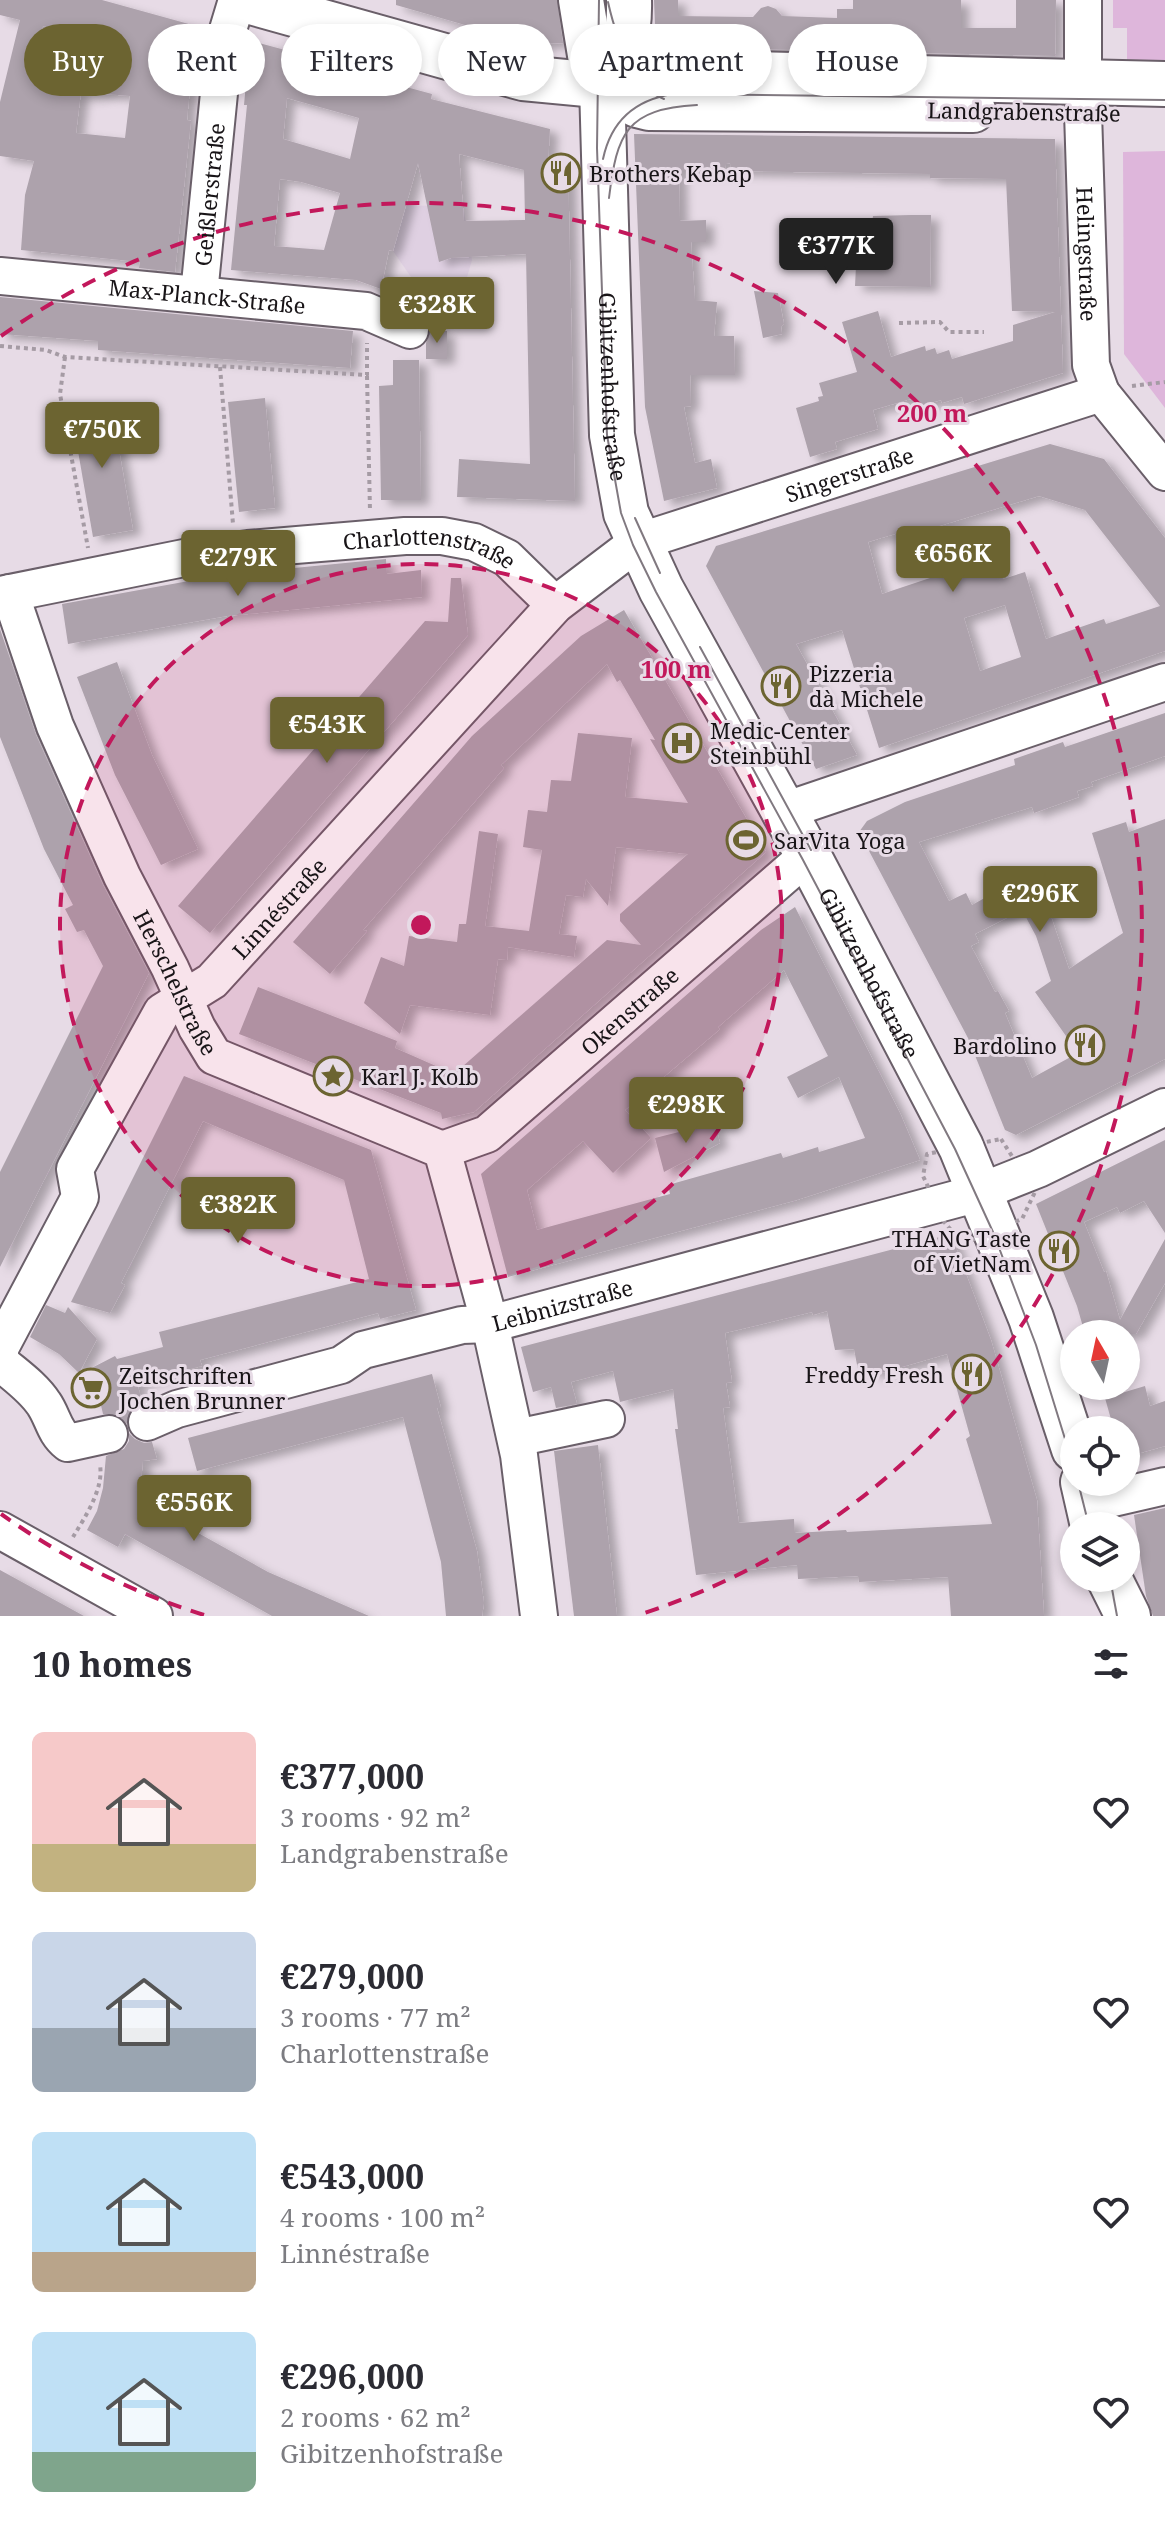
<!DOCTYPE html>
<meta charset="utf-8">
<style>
:root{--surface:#fff;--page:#f7f7f7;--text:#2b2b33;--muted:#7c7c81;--accent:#6c6431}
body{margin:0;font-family:"Noto Serif",serif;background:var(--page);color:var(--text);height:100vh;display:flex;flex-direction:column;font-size:30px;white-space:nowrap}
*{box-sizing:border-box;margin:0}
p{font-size:26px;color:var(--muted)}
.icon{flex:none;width:44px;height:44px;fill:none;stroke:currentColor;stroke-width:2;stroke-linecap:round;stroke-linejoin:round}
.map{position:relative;height:1616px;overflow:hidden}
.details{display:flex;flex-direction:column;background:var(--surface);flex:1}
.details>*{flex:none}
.hud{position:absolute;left:24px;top:24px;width:1118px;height:72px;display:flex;gap:16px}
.needle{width:52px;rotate:351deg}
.tools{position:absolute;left:1060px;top:1320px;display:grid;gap:16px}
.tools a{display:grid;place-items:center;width:80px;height:80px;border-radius:50%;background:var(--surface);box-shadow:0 4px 12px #0003;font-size:40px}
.price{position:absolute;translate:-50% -68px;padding:0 18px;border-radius:8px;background:var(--accent);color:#fff;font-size:26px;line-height:52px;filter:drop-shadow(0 2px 4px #0008)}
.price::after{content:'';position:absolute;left:50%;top:48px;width:24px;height:18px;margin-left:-12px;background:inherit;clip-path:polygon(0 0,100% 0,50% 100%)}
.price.selected{background:#222;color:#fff}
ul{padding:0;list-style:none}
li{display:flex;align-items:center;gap:24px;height:200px;padding:0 32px}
li span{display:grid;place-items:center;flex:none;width:224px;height:160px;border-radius:12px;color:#555}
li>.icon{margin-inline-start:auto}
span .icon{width:96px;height:96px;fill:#fffc;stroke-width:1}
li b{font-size:34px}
h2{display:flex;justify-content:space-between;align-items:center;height:96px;padding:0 32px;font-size:34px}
.tag{padding:0 28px;border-radius:36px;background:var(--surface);box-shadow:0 4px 12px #0003;font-size:28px;line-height:72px}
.tag.selected{background:var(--accent);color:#fff}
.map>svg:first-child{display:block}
</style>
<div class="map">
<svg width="1165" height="1616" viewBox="0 0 1165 1616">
<defs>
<filter id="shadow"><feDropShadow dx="8" dy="5" stdDeviation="4" flood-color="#0004"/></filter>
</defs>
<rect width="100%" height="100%" fill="#e7dbe6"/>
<polygon fill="#dfd0e2" points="463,205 472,260 461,298 408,296 411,277 393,251 406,206"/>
<g fill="#deb6db">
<polygon points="1113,0 1165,0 1165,65 1127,64 1127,28 1113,28"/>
<polygon points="1165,151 1165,408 1124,354 1123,152"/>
</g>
<g fill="#ada2ac" fill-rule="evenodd" filter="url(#shadow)">
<path d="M0 0H102L196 26 187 120 191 121 175 272 139 268 140 262 21 250 25 195 34 161 0 156V102L20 20 0 15ZM43 26 78 36 73 71 34 63ZM81 92 130 96 125 138 76 133Z"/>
<polygon points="396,0 557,0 563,43 531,44 396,5"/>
<polygon points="654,0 678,0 678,16 753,17 761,8 768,6 776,9 782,16 837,18 837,9 853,9 853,0 961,0 961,28 1016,28 1016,0 1056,0 1055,56 707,48 656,50"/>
<path d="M259 43 374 74 373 78 432 94 431 99 550 129 548 164 568 162 575 501 457 497 459 459 530 464 526 254 451 258 439 262 418 163 393 251 389 250 381 289 356 280 231 270 247 105H244L246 83ZM287 98 359 118 350 159 283 139ZM459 154 524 170 525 220 464 221ZM280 179 301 182 340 193 324 250 274 246Z"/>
<polygon points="634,134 1055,139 1063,373 964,404 962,397 942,403 941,400 916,407 914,398 873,410 878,429 835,442 837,449 810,457 796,408 819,401 818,397 823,396 819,383 857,372 842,322 878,311 891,357 925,346 926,351 935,348 937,354 949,350 952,359 1013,341 1013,325 1055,312 1012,311 1006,179 930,178 930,174 731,171 730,163 726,164 725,171 679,171 680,221 706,220 706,242 691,242 695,300 717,302 714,336 734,336 735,375 690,375 691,406 684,407 695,463 711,459 717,488 664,501 645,407"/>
<polygon points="911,215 931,215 930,287 855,286 856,266 860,266 860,249 868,249 873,216"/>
<polygon points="754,291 778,293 784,324 781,327 782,334 763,338"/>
<polygon points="0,297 353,331 350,368 98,350 98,341 0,334"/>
<polygon points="430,331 447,331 447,359 426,359 426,343"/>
<polygon points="393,360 419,360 421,500 381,500 379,386 393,385"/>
<polygon points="265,398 275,508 239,512 228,402"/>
<polygon points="111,404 133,530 93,537 71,411"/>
<path d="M1050 444 1104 459 1165 538V651L879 748 842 630 796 644 857 755 816 769 706 566 716 546ZM1039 496 1085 510 1160 606 1106 624 1104 619 1046 639 1025 572 1003 579 996 556 882 594 868 542 915 528 916 533ZM1005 605 1021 657 980 671 964 618Z"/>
<polygon points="386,559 387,574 421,570 422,597 227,616 68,644 62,604 222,575"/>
<polygon points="451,578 461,578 468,635 210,933 178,906 425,621 448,622"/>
<polygon points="624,610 766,852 474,1112 442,1119 441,1113 239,1034 258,987 397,1041 395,1048 454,1074 607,940 641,945 620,921 620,914 688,854 616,847 608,906 586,879 583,897 566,895 559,934 577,936 574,957 508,947 507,960 498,959 490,1015 410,1005 400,1034 364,1003 381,957 404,966 409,936 457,942 459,924 466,924 479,831 498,834 485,926 529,931 542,850 523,847 528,810 547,812 551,780 571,781 578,733 632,738 625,797 688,803 650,739 655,740 620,680 617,682 607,664 501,765 504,768 363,930 367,931 330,974 293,942 472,736 581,636"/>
<polygon points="0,629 36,735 103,885 149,973 0,1267 0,1172 103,966 84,930 77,932 65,909 73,905 44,849 0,737"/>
<polygon points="117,662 152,755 198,849 161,865 115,775 77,677"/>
<path d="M1165 713V756L1091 782 1093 786 1077 791 1079 797 1034 813 1032 807 919 842 949 901 966 893 972 905 1035 870 1069 969 1123 933 1092 833 1126 822 1129 832 1165 819V1059L1016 1135 1005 1130 968 1038 859 832 867 821 905 802 1015 765 1014 759 1063 742 1065 747ZM1022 910 1036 936 1051 981 1035 992 1078 1053 1032 1078 1005 1013 1009 1011 998 991 995 992 971 946 979 942 975 934Z"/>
<path d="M795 907 900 1113 920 1160 797 1200 508 1277 481 1174 761 930ZM784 970 828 1056 787 1077 798 1098 839 1077 865 1138 819 1152 818 1147 783 1158 781 1153 668 1185 670 1194 537 1230 527 1190 583 1141 613 1173 651 1138 625 1110 720 1029 718 1027Z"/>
<polygon points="184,1076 371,1150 416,1310 380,1319 378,1313 200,1360 202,1366 137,1383 142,1401 130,1410 127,1424 116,1414 103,1414 99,1397 92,1401 78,1375 115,1356 117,1359 163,1347 159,1332 369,1279 344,1180 203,1121 121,1283 125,1285 110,1313 71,1302"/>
<polygon points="715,1123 720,1143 664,1172 655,1138"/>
<polygon points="1165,1140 1165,1233 1144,1201 1120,1213 1117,1207 1084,1222 1104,1272 1106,1271 1120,1320 1165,1239 1165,1283 1136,1334 1085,1334 1077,1306 1036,1204"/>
<path d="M951 1234 991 1340 1037 1500 1044 1616H951L948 1577 859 1582 858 1576 798 1579 797 1565 696 1575 675 1429H678L673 1389 620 1402 613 1371 571 1382 577 1404 556 1408 551 1387 533 1392 521 1347ZM827 1311 835 1350 854 1349 858 1370 873 1368 874 1375 947 1354 970 1436 966 1439 992 1524 847 1532 846 1530 795 1533 794 1519 739 1523 723 1408 730 1407 726 1383 732 1382 725 1333 812 1312 813 1315Z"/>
<polygon points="46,1305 65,1313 68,1307 97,1339 79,1373 59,1354 30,1337"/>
<polygon points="432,1374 441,1408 437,1408 477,1551 484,1603 482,1616 446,1616 441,1562 403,1417 197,1471 188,1438"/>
<polygon points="1145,1386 1150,1406 1165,1401 1165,1446 1126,1457 1126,1430 1114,1430 1105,1398"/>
<polygon points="129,1433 135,1439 144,1443 152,1442 157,1459 143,1461 139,1500 268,1572 369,1616 272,1616 125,1534 118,1547 87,1530 97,1511 103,1488 106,1456 124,1449 129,1441"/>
<polygon points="598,1445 617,1616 574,1616 554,1451"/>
<polygon points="1165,1508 1165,1616 1153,1616 1146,1596 1134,1515"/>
<polygon points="0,1570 84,1616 0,1616"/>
</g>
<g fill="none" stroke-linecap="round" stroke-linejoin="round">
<defs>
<g id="minor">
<polyline points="1083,83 1083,0"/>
<path id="s1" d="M1083 112 1091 365 1101 393"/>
<path id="s2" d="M0 276 366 311 410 330"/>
<path id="s3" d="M199 294 224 43 237 0"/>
<path id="s4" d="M10 593 55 726 122 876 170 968 197 1028 214 1056 442 1150 490 1324 519 1455 539 1616"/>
<path id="s5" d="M0 595 189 557 248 549 405 536H442L474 542 507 558 555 605"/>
<polyline points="784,811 1165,682"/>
<path id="s6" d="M442 1150 487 1134 808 855"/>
<path id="s7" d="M147 1422 177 1409 341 1365 363 1350 462 1325 490 1324 975 1194 1038 1169 1165 1107"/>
<path id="s8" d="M109 1434 68 1443C54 1432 53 1417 44 1404 33 1387 15 1375 0 1362V1348L80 1197 75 1169 162 1012 212 981 555 605 638 542 1101 393 1165 472"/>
<polyline points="516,1438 606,1419"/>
<polyline points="1087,1504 1165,1486"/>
<polyline points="0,1530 154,1616"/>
</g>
<g id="major">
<polyline points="244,0 523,78 597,85 645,76 706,73 1165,84"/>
<path id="s9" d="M581 0 590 55 602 85 612 435 626 513 661 589 808 855 961 1147 1031 1318 1074 1449"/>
<polyline points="602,85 637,105 649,108 973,110"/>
<path d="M602 85C623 54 630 38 629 0"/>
<polyline points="1083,1482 1093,1526"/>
<polyline points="1109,1578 1128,1616"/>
</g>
</defs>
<use href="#minor" stroke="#6a5f69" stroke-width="40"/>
<use href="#major" stroke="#6a5f69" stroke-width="48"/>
<g stroke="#a59ba4" stroke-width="4" stroke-dasharray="4 4" stroke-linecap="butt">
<polyline points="899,323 940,322 949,332 984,332"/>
<polyline points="0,346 46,350 65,357 367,375 367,343"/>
<polyline points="65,357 60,394 88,548"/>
<polyline points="220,367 233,524"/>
<polyline points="367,376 370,511"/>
<polyline points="1132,386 1165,382"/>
<polygon points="1001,1139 1035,1192 1022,1219 963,1244 945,1223 923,1176 927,1154"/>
<path d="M73 1537C85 1517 104 1489 100 1465"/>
</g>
<use href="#minor" stroke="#fff" stroke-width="36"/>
<use href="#major" stroke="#fff" stroke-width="44"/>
<g stroke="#817980" stroke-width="2">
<polyline points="599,0 597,148 607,435 621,513 633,545 656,592 803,860 955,1149 993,1232 1036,1345 1074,1468"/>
<path d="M608 2C618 47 632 82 683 91"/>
<path d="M604 26C613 61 629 85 664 99"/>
<path d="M603 159C611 121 634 100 673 94L1165 100"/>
<path d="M609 198C617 133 626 109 697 105"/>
<polyline points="635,518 660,573"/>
<polyline points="700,647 811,850"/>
<polyline points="1078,1482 1089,1526"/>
<polyline points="1110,1578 1117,1616"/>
</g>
</g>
<circle cx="421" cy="925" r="361" fill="#c2185b" fill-opacity=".12"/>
<g fill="none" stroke="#c2185b" stroke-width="4" stroke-dasharray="14 10">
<circle cx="421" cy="925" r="361"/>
<path d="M204 1615A723 723 0 0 1 1 1514M1 336A723 723 0 1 1 638 1615"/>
</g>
<defs>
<symbol id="restaurant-ring" viewBox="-11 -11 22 22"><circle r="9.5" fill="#e7dbe6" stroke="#6c6431" stroke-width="1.5"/><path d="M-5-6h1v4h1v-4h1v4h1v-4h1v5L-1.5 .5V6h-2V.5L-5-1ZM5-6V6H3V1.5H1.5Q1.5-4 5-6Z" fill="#6c6431"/></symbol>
<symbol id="hospital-ring" viewBox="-11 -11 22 22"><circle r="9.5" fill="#e7dbe6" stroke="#6c6431" stroke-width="1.5"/><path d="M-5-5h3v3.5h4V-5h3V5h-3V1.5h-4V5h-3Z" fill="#6c6431"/></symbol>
<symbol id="stadium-ring" viewBox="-11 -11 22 22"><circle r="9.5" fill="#e7dbe6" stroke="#6c6431" stroke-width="1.5"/><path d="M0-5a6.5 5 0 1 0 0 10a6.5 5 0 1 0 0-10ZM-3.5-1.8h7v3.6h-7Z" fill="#6c6431"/></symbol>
<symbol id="sight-ring" viewBox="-11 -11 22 22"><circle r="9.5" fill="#e7dbe6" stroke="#6c6431" stroke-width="1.5"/><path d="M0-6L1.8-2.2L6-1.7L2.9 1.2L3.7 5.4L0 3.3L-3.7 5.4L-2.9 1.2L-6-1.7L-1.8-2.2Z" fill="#6c6431"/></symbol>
<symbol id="supermarket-ring" viewBox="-11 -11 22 22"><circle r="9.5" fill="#e7dbe6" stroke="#6c6431" stroke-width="1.5"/><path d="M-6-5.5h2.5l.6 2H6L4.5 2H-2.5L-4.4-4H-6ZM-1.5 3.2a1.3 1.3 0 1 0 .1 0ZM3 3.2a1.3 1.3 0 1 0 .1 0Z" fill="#6c6431"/></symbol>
</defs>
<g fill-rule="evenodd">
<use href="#restaurant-ring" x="539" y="151" width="44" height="44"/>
<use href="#restaurant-ring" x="759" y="664" width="44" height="44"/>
<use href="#hospital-ring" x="660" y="721" width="44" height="44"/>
<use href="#stadium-ring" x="724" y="818" width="44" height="44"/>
<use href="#restaurant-ring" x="1063" y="1023" width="44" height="44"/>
<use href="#sight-ring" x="311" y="1054" width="44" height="44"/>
<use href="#restaurant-ring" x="1037" y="1229" width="44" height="44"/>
<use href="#restaurant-ring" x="950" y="1352" width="44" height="44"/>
<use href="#supermarket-ring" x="69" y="1366" width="44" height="44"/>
</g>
<g text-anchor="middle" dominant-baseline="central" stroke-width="6" stroke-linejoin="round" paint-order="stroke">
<g font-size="22" fill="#181417" stroke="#e7dbe6">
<text transform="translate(1024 111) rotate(1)">Landgrabenstraße</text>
<text stroke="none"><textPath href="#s3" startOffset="100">Geißlerstraße</textPath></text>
<text stroke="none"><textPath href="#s1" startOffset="142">Helingstraße</textPath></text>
<text stroke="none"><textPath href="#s2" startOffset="208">Max-Planck-Straße</textPath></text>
<text stroke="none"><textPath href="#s9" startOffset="390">Gibitzenhofstraße</textPath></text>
<text stroke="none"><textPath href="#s8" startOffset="1436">Singerstraße</textPath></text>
<text stroke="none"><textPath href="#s5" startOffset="436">Charlottenstraße</textPath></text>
<text stroke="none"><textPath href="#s8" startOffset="700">Linnéstraße</textPath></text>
<text stroke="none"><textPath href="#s9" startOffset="1038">Gibitzenhofstraße</textPath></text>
<text stroke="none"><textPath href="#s4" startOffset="424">Herschelstraße</textPath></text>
<text stroke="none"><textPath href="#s6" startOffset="236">Okenstraße</textPath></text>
<text stroke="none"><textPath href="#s7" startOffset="434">Leibnizstraße</textPath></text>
</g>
<g font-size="22" fill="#181417" stroke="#e7dbe6" text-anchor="start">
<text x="589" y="173">Brothers Kebap</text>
<text x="809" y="673">Pizzeria<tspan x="809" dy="25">dà Michele</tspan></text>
<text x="710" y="730">Medic-Center<tspan x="710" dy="25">Steinbühl</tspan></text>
<text x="774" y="840">SarVita Yoga</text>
<text x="1057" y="1045" text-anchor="end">Bardolino</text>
<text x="361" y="1076">Karl J. Kolb</text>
<text x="1031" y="1238" text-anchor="end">THANG Taste<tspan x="1031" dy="25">of VietNam</tspan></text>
<text x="944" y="1374" text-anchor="end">Freddy Fresh</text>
<text x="119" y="1375">Zeitschriften<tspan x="119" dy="25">Jochen Brunner</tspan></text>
</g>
</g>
<circle cx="421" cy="925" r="12" fill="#c2185b" stroke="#e7dbe6" stroke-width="4"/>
<g font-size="24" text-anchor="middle" font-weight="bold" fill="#c2185b" stroke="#e7dbe6" stroke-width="6" stroke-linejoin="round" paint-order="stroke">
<text x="932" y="422">200 m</text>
<text x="676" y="678">100 m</text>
</g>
</svg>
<div class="tools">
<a><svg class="needle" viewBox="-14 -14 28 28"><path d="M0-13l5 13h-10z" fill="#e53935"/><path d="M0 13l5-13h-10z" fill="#7c7c81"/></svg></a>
<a><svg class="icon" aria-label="locate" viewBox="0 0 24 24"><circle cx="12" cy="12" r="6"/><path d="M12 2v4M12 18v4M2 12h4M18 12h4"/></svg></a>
<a><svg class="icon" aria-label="layers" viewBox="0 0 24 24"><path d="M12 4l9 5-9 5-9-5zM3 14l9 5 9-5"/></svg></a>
</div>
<b class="price selected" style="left:836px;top:286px">€377K</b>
<b class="price" style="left:437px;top:345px">€328K</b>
<b class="price" style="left:102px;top:470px">€750K</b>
<b class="price" style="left:953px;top:594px">€656K</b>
<b class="price" style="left:238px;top:598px">€279K</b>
<b class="price" style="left:327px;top:765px">€543K</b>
<b class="price" style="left:1040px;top:934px">€296K</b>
<b class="price" style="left:686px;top:1145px">€298K</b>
<b class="price" style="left:238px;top:1245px">€382K</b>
<b class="price" style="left:194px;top:1543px">€556K</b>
<div class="hud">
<a class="tag selected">Buy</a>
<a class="tag">Rent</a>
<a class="tag">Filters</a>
<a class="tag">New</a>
<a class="tag">Apartment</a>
<a class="tag">House</a>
</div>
</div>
<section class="details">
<h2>10 homes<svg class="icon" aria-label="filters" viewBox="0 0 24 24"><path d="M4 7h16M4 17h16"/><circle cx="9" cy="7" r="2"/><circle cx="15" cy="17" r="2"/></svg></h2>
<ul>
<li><span style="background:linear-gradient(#f6c9c9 70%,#c2b280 0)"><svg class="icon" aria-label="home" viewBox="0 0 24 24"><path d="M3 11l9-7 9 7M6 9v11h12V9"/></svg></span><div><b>€377,000</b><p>3 rooms · 92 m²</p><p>Landgrabenstraße</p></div><svg class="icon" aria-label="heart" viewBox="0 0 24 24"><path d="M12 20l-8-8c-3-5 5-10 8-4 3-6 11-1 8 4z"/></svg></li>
<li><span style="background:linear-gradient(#c9d6e8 60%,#9aa5b1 0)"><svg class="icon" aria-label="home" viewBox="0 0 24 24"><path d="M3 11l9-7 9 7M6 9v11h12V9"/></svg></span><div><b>€279,000</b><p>3 rooms · 77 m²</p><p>Charlottenstraße</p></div><svg class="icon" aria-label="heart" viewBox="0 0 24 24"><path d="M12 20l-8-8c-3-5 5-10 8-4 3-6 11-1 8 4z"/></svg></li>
<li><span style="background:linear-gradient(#bfe0f5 75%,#b9a48a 0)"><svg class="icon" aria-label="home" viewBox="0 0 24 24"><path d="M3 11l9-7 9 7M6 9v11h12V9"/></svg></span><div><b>€543,000</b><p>4 rooms · 100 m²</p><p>Linnéstraße</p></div><svg class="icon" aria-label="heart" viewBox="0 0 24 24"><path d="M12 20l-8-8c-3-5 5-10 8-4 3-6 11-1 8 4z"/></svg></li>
<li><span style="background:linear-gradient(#bfe0f5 75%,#7fa58c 0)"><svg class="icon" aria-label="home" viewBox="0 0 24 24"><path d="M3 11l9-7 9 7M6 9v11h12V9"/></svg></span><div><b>€296,000</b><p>2 rooms · 62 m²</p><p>Gibitzenhofstraße</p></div><svg class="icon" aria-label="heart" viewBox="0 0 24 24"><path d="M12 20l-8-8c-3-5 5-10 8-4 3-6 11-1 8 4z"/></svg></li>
</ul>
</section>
